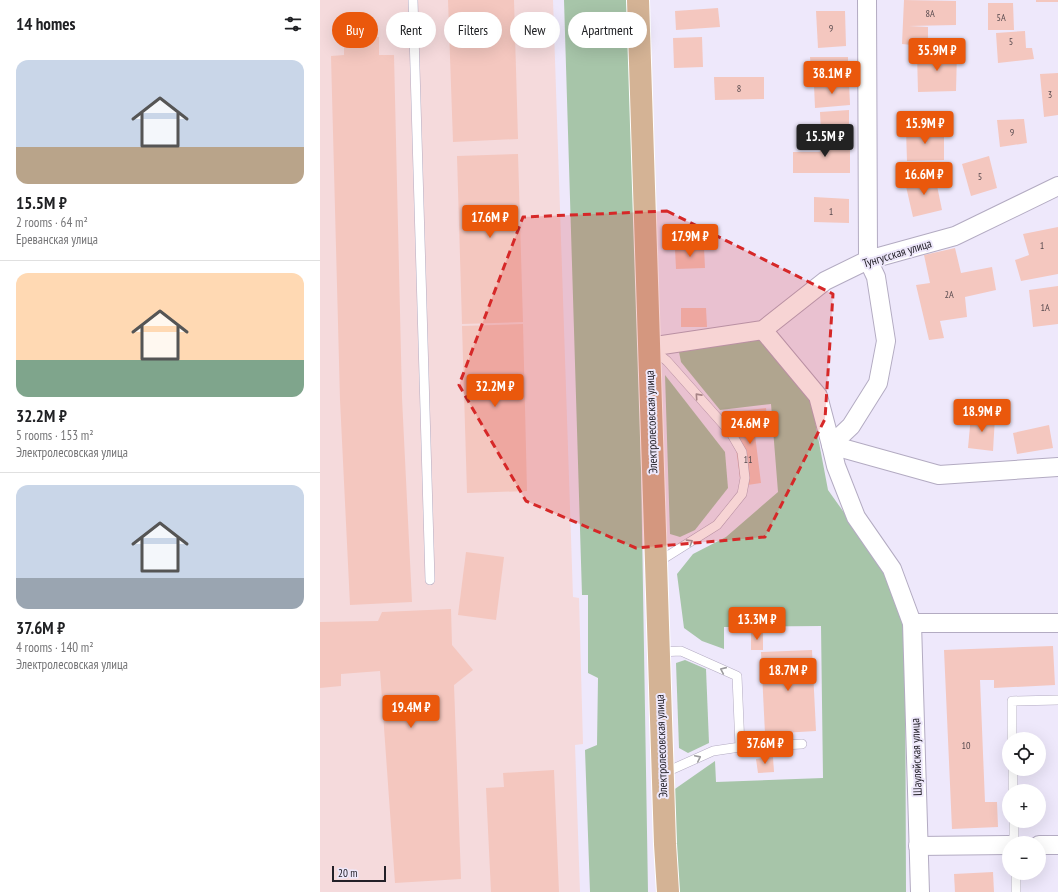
<!DOCTYPE html>
<meta charset="utf-8">
<style>
:root{--surface:#fff;--page:#f6f6f6;--text:#202124;--muted:#757577;--line:#e0e0e0;--accent:#ea580c}
body{margin:0;font-family:"PT Sans Narrow",sans-serif;background:var(--page);color:var(--text);height:100vh;display:flex;flex-direction:column;font-size:15px;white-space:nowrap}
*{box-sizing:border-box;margin:0}
p{font-size:13px;color:var(--muted)}
.icon{flex:none;width:22px;height:22px;fill:none;stroke:currentColor;stroke-width:2;stroke-linecap:round;stroke-linejoin:round}
.map{position:relative;flex:1;overflow:hidden}
.details{display:flex;flex-direction:column;background:var(--surface);width:320px}
.details>*{flex:none}
.guide{position:absolute;left:12px;top:12px;width:380px;height:36px;display:flex;gap:8px}
.controls{position:absolute;left:682px;top:732px;display:grid;gap:8px}
.controls a{display:grid;place-items:center;width:44px;height:44px;border-radius:50%;background:var(--surface);box-shadow:0 4px 16px #0002;font-size:20px}
.scale{position:absolute;left:12px;bottom:10px;width:54px;box-sizing:border-box;padding-left:4px;border:2px solid #232028;border-top:0;font-size:11px;line-height:14px;white-space:nowrap;color:#232028;-webkit-text-stroke:3px #eee8fb;paint-order:stroke}
.price{position:absolute;translate:-50% -34px;padding:0 9px;border-radius:4px;background:var(--accent);color:#fff;font-size:13px;line-height:26px;filter:drop-shadow(0 1px 2px #0008)}
.price::after{content:'';position:absolute;left:50%;top:24px;width:12px;height:9px;margin-left:-6px;background:inherit;clip-path:polygon(0 0,100% 0,50% 100%)}
.price.active{background:#222;color:#fff}
ul{padding:0;list-style:none}
li{display:grid;align-content:center;gap:8px;height:212px;padding:0 16px}
li+li{border-top:1px solid var(--line)}
li span{display:grid;place-items:center;height:124px;border-radius:12px;color:#555}
li>.icon{margin-inline-start:auto}
span .icon{width:72px;height:72px;fill:#fffc;stroke-width:1}
li b{font-size:17px}
h2{display:flex;justify-content:space-between;align-items:center;height:48px;padding:0 16px;font-size:17px}
.pill{padding:0 14px;border-radius:18px;background:var(--surface);box-shadow:0 4px 16px #0002;font-size:14px;line-height:36px}
.pill.active{background:var(--accent);color:#fff}
main{display:flex;flex:1;min-height:0}
.map>svg:first-child{display:block}
</style>
<main>
<section class="details">
<h2>14 homes<svg class="icon" aria-label="filters" viewBox="0 0 24 24"><path d="M4 7h16M4 17h16"/><circle cx="9" cy="7" r="2"/><circle cx="15" cy="17" r="2"/></svg></h2>
<ul>
<li><span style="background:linear-gradient(#c9d6e8 70%,#b9a48a 0)"><svg class="icon" aria-label="home" viewBox="0 0 24 24"><path d="M3 11l9-7 9 7M6 9v11h12V9"/></svg></span><div><b>15.5M ₽</b><p>2 rooms · 64 m²</p><p>Ереванская улица</p></div></li>
<li><span style="background:linear-gradient(#ffd9b3 70%,#7fa58c 0)"><svg class="icon" aria-label="home" viewBox="0 0 24 24"><path d="M3 11l9-7 9 7M6 9v11h12V9"/></svg></span><div><b>32.2M ₽</b><p>5 rooms · 153 m²</p><p>Электролесовская улица</p></div></li>
<li><span style="background:linear-gradient(#c9d6e8 75%,#9aa5b1 0)"><svg class="icon" aria-label="home" viewBox="0 0 24 24"><path d="M3 11l9-7 9 7M6 9v11h12V9"/></svg></span><div><b>37.6M ₽</b><p>4 rooms · 140 m²</p><p>Электролесовская улица</p></div></li>
</ul>
</section>
<div class="map">
<svg width="738" height="892" viewBox="0 0 738 892">
<rect width="100%" height="100%" fill="#eee8fb"/>
<polygon fill="#f5dadc" points="0,0 233,0 253,597 259,598 263,744 255,745 260,892 0,892"/>
<g fill="#a7c5a9">
<polygon points="244,0 310,0 319,348 328,892 270,892 265,750 277,745 278,678 268,673 268,595 262,595"/>
<polygon points="442,338 491,400 508,490 567,573 585,625 586,892 357,892 352,791 395,761 396,782 503,778 501,626 404,627 404,649 382,641 364,628 357,574 373,554 406,537 458,492 451,404 400,410 361,362 359,352 364,347"/>
<polygon points="345,375 405,452 408,488 375,530 360,537 350,534"/>
<polygon points="365,660 386,669 389,743 368,753 359,748 356,663"/>
</g>
<g fill="#f4c7bf">
<polygon points="128,0 194,0 198,139 133,142"/>
<polygon points="584,0 636,1 636,25 589,26 608,27 608,49 591,50 592,45 582,44"/>
<rect x="716" y="0" width="22" height="2"/>
<polygon points="668,3 693,3 694,30 668,30"/>
<polygon points="398,8 400,27 356,30 355,11"/>
<polygon points="496,11 525,11 526,46 498,48"/>
<polygon points="705,31 706,48 712,48 714,59 678,63 676,33"/>
<polygon points="59,37 59,55 74,55 82,398 92,602 30,605 20,400 11,56 24,55 24,38"/>
<polygon points="382,37 383,67 354,68 353,38"/>
<polygon points="637,52 636,91 598,92 597,54"/>
<polygon points="490,57 528,57 528,79 492,81"/>
<polygon points="738,73 738,115 724,117 720,74"/>
<polygon points="394,77 444,77 444,99 395,100"/>
<polygon points="529,82 530,105 495,108 494,85"/>
<polygon points="529,110 529,133 501,134 500,112"/>
<polygon points="704,119 707,143 680,147 677,120"/>
<polygon points="586,130 624,131 624,160 587,161"/>
<polygon points="530,137 530,173 473,173 473,152 500,152 499,138"/>
<polygon points="198,154 203,322 142,324 137,156"/>
<polygon points="669,156 677,188 651,196 642,164"/>
<polygon points="615,176 622,210 593,217 585,182"/>
<polygon points="494,197 529,199 529,223 494,222"/>
<polygon points="738,227 738,274 701,281 695,260 709,255 703,234"/>
<polygon points="384,247 385,268 356,269 355,249"/>
<polygon points="635,248 641,273 672,267 676,290 645,297 647,317 620,321 624,338 609,340 596,285 610,283 604,255"/>
<polygon points="738,286 738,324 713,327 709,290"/>
<polygon points="361,308 386,308 387,327 361,327"/>
<polygon points="203,324 207,491 147,493 142,326"/>
<polygon points="446,408 449,434 435,435 441,483 421,486 414,434 424,433 421,411"/>
<polygon points="651,415 675,417 673,451 648,448"/>
<polygon points="729,425 733,448 697,454 693,433"/>
<polygon points="146,552 184,557 176,620 138,615"/>
<polygon points="131,609 132,645 153,670 134,685 141,879 75,883 60,671 21,674 21,686 0,688 0,622 58,621 62,612"/>
<polygon points="443,632 443,650 431,650 431,633"/>
<polygon points="733,646 735,685 674,688 674,680 660,680 665,802 677,802 678,827 632,829 624,650"/>
<polygon points="492,650 496,731 445,734 441,652"/>
<polygon points="453,757 454,772 438,773 436,759"/>
<polygon points="234,770 239,892 171,892 166,788 184,787 183,773"/>
<polygon points="673,872 674,892 635,892 634,874"/>
</g>
<g fill="none" stroke-linecap="round" stroke-linejoin="round">
<defs>
<g id="service">
<polyline points="93,0 110,580"/>
<polyline points="331,348 347,361 411,433 422,452 425,478 422,494 397,525 346,557 336,560"/>
<polyline points="339,652 361,651 417,676 420,747 393,751 344,773"/>
<polyline points="692,739 692,701 738,700"/>
<polyline points="420,747 482,744"/>
<polyline points="693,769 693,791"/>
<polyline points="694,821 694,843"/>
<polyline points="696,873 696,892"/>
</g>
<g id="minor">
<polyline points="547,0 548,260 556,277 566,341 558,383 531,426 511,445 516,466 536,517 572,569 592,623 600,892"/>
<polyline points="443,330 498,396 511,445 619,475 738,467"/>
<polyline points="329,347 443,330 505,281 548,260 635,236 738,186"/>
<polyline points="592,623 738,623"/>
<polyline points="719,845 738,845"/>
<polyline points="598,846 689,845"/>
</g>
<polyline id="primary" points="318,0 345,844 348,892"/>
</defs>
<use href="#service" stroke="#b3abc2" stroke-width="10"/>
<use href="#minor" stroke="#b3abc2" stroke-width="20"/>
<use href="#primary" stroke="#fff" stroke-width="24"/>
<use href="#service" stroke="#fff" stroke-width="9"/>
<use href="#minor" stroke="#fff" stroke-width="18"/>
<use href="#primary" stroke="#d4b395" stroke-width="22"/>
</g>
<defs><path id="oneway-chevron" d="M-2-3.5L2.5 0L-2 3.5" fill="none" stroke-width="1.6" stroke-linecap="round" stroke-linejoin="round"/></defs>
<g stroke="#9c9b9e">
<use href="#oneway-chevron" transform="translate(378 396) rotate(-132)"/>
<use href="#oneway-chevron" transform="translate(370 542) rotate(-32)"/>
<use href="#oneway-chevron" transform="translate(403 670) rotate(-156)"/>
<use href="#oneway-chevron" transform="translate(378 758) rotate(-26)"/>
</g>
<path fill="#d62828" fill-opacity="0.2" stroke="#d62828" stroke-width="3" stroke-dasharray="8 5" stroke-linejoin="round" d="M347 211 513 294 505 419 445 537 316 548 206 501 139 385 203 217Z"/>
<g text-anchor="middle" dominant-baseline="central" stroke-width="4" stroke-linejoin="round" paint-order="stroke">
<g font-size="10" fill="#574a4e">
<text x="610" y="13">8А</text>
<text x="681" y="17">5А</text>
<text x="511" y="28">9</text>
<text x="691" y="41">5</text>
<text x="419" y="88">8</text>
<text x="730" y="94">3</text>
<text x="692" y="132">9</text>
<text x="660" y="176">5</text>
<text x="511" y="211">1</text>
<text x="722" y="245">1</text>
<text x="629" y="294">2А</text>
<text x="725" y="307">1А</text>
<text x="428" y="459">11</text>
<text x="646" y="745">10</text>
</g>
<g font-size="12" fill="#232028" stroke="#eee8fb">
<text transform="translate(577 253) rotate(-17)">Тунгусская улица</text>
<text transform="translate(331 422) rotate(-92)">Электролесовская улица</text>
<text transform="translate(341 746) rotate(-92)">Электролесовская улица</text>
<text transform="translate(596 757) rotate(-92)">Шауляйская улица</text>
</g>
</g>
</svg>
<div class="controls">
<a><svg class="icon" aria-label="locate" viewBox="0 0 24 24"><circle cx="12" cy="12" r="6"/><path d="M12 2v4M12 18v4M2 12h4M18 12h4"/></svg></a>
<a>+</a>
<a>−</a>
</div>
<div class="scale">20 m</div>
<b class="price" style="left:617px;top:72px">35.9M ₽</b>
<b class="price" style="left:512px;top:95px">38.1M ₽</b>
<b class="price" style="left:605px;top:145px">15.9M ₽</b>
<b class="price active" style="left:505px;top:158px">15.5M ₽</b>
<b class="price" style="left:604px;top:196px">16.6M ₽</b>
<b class="price" style="left:170px;top:239px">17.6M ₽</b>
<b class="price" style="left:370px;top:258px">17.9M ₽</b>
<b class="price" style="left:175px;top:408px">32.2M ₽</b>
<b class="price" style="left:662px;top:433px">18.9M ₽</b>
<b class="price" style="left:430px;top:445px">24.6M ₽</b>
<b class="price" style="left:437px;top:641px">13.3M ₽</b>
<b class="price" style="left:468px;top:692px">18.7M ₽</b>
<b class="price" style="left:91px;top:729px">19.4M ₽</b>
<b class="price" style="left:445px;top:765px">37.6M ₽</b>
<div class="guide">
<a class="pill active">Buy</a>
<a class="pill">Rent</a>
<a class="pill">Filters</a>
<a class="pill">New</a>
<a class="pill">Apartment</a>
</div>
</div>
</main>
